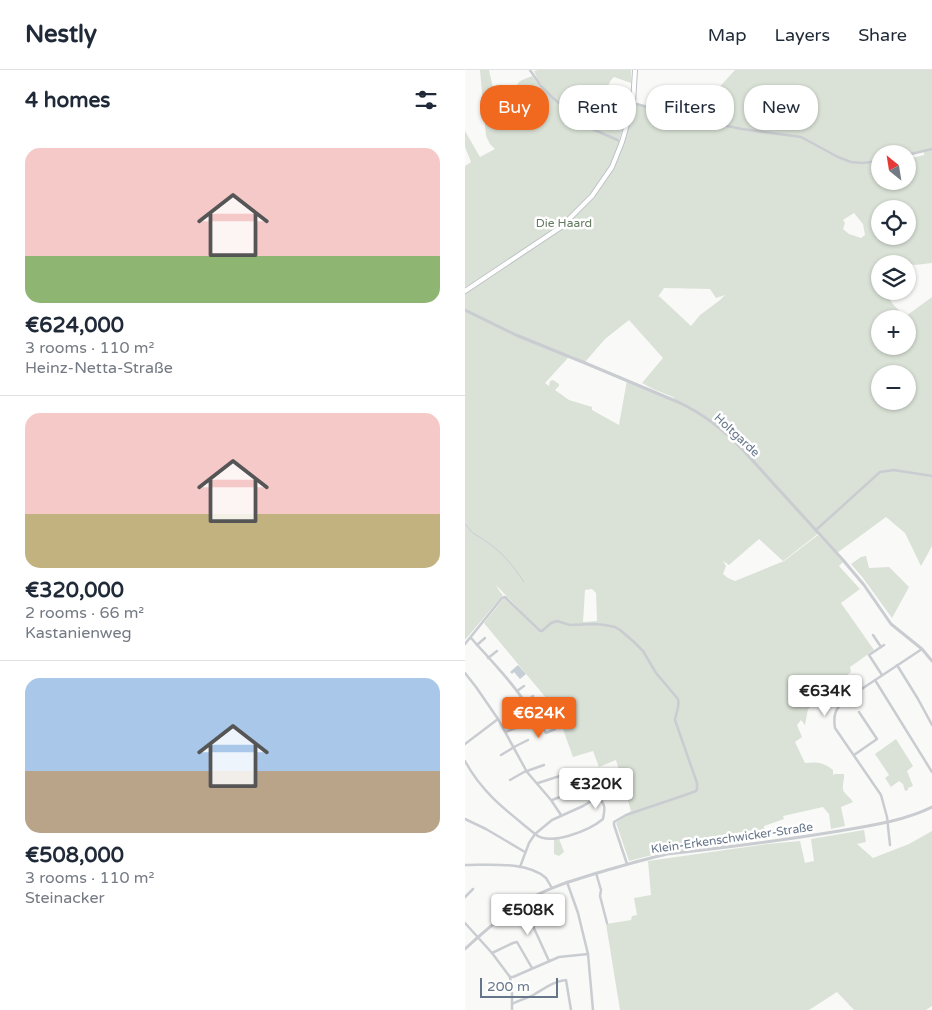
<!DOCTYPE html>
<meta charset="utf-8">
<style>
:root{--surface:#fff;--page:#f6f6f7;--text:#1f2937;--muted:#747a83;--line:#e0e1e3;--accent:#f1681f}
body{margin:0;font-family:"Varela Round",sans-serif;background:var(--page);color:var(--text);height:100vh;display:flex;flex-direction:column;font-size:19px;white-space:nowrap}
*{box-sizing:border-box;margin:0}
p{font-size:16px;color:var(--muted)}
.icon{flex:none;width:28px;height:28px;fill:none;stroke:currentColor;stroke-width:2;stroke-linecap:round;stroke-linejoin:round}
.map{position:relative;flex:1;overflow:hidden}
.drawer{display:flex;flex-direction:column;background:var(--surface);width:465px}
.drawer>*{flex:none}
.guide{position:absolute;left:15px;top:15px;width:376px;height:45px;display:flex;gap:10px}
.needle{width:32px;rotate:330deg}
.buttons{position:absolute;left:406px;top:75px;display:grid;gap:10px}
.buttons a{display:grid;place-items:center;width:45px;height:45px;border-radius:50%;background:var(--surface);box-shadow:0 1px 4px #0004;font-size:25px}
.scale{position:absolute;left:15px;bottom:12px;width:78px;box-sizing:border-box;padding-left:5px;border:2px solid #66768a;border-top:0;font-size:14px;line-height:18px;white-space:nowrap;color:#66768a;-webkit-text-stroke:4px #fff;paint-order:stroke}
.price{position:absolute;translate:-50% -42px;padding:0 11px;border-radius:5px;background:#fff;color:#222;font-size:16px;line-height:32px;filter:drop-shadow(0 1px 2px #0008)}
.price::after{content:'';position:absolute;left:50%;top:30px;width:15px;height:11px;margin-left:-8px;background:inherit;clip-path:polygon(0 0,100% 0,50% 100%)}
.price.on{background:var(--accent);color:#fff}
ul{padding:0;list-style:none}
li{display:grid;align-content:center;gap:10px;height:265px;padding:0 25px}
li+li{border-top:1px solid var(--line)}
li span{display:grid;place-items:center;height:155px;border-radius:15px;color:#555}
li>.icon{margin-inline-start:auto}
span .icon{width:90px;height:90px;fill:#fffc;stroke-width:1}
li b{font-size:21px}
h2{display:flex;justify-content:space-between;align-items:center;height:60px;padding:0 25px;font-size:21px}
.tag{padding:0 18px;border-radius:20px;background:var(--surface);box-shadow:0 1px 4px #0004;font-size:18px;line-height:45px}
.tag.on{background:var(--accent);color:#fff}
header{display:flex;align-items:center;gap:30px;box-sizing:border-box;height:70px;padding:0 25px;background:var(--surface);border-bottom:1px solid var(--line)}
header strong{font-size:24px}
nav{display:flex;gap:28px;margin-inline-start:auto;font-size:18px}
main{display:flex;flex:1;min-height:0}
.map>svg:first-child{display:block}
</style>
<header>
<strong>Nestly</strong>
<nav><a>Map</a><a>Layers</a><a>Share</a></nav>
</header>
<main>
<section class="drawer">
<h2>4 homes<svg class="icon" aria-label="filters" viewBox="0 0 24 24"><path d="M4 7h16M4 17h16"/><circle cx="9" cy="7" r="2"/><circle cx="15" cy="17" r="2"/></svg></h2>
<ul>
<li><span style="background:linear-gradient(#f6c9c9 70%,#8fb573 0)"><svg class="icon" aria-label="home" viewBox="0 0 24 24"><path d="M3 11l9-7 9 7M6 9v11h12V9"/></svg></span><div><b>€624,000</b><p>3 rooms · 110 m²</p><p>Heinz-Netta-Straße</p></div></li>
<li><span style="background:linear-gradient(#f6c9c9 65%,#c2b280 0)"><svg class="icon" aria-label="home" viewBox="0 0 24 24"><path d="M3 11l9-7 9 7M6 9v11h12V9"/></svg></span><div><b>€320,000</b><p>2 rooms · 66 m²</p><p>Kastanienweg</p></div></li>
<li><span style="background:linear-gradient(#a9c7e8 60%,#b9a48a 0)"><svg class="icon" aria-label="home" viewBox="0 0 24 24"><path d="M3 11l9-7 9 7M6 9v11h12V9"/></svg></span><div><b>€508,000</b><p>3 rooms · 110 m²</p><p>Steinacker</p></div></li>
</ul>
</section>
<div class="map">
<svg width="467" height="940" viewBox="0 0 467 940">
<rect width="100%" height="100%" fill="#f9f9f7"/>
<g fill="#dae2d7" fill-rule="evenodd">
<path d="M15 0H24L29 22 43 30 47 21 55 11 67 6 75 16 77 15 73 10 69 1 73 0H166V13L149 7C138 17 143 30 146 42L160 50 154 70 157 72 168 33 225 49 270 0H467V193L450 195 423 190 421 194H415V201L414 203 415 206V221H421C425 233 432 239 441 246L467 227V405L449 404 467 407V476L456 496 440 463 421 447 372 483 354 463 318 491 294 469 264 495 258 491 261 496 258 504 263 508 270 511 319 491 353 465 378 492 374 496 395 519 376 533 409 580 385 597 386 602 343 639 340 655 336 650 332 655 337 667 330 672 340 693C352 692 358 692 368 700V705L370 704H379C380 709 376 717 379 722 381 725 386 728 388 732L376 737 380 756 366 759 364 744 358 737 318 746 319 749 299 756 300 769 245 778 195 783 164 791 151 753 166 741 151 690 134 697 128 681 108 687 91 640 19 553 39 528 41 529 75 563V561L31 515 35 522 38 525 0 570V96L6 92 0 77V61L15 87 30 79 25 74 21 66ZM459 82V85L443 89 442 111H415V84H442ZM415 139H442V166H415ZM389 143 398 154 400 165 396 168 384 164 378 159 380 153 378 150ZM199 218 245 219 251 228 260 225 255 230 235 245 226 256 194 226 192 228ZM415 249H442V276H415ZM164 250 198 288 177 313 188 319 208 327 212 331 162 310 154 355 127 340V337L104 330 90 320 94 316V314L88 310 85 311 84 316 80 313 102 289 104 285 120 292 140 269ZM415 304H442V331H415ZM127 519 131 523 132 551 118 552 120 520Z"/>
<polygon points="401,486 404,498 424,497 444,517 427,548 398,508 386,494 396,487"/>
<polygon points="431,669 448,696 442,701 448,716 443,718 443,720 440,721 438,714 434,711 426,717 420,708 424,705 410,684"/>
<polygon points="399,760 401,772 392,774 408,788 444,774 467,761 467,936 461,940 389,940 372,922 344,940 155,940 141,854 166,850 167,846 172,845 169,828 186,825 183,791 302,774 335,771 340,793 349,791 346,769"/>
<polygon points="94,769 99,782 94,786 89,784 89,770"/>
</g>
<polygon fill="#c5cfd5" points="53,595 61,604 55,609 49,602 47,604 45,602"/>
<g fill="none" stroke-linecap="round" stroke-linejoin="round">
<g stroke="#c5cfd5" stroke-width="1">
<polyline points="0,454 7,462"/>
<path d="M8 463C32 477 44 489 59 512"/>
</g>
<defs>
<polyline id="secondary" points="0,221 96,157 127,126 147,97 157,72 168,33 170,0"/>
</defs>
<use href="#secondary" stroke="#bdc1c7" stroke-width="6"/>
<g stroke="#c9ccd0" stroke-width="2.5">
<polyline points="65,0 76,16 89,29 125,58 157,72"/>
<polyline points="168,33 222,48 277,59 336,67 373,87 386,92 397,93 415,91"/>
<polyline points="442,85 467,79"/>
<polyline points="351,460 415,402 429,400 467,406"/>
<polyline points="408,565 416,577"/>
<path d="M6 568C17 581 61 626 63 640 64 645 61 651 58 655"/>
<path d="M0 574 37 528 40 527 75 561H77L86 553 92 551 105 555 130 554 140 555 150 557 155 560 168 571 178 581 191 603 213 629C215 637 211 642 210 650L232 713V719L231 721 223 724 161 745 149 752V755L162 794"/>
<polyline points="12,575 20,568"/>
<polyline points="23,588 32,581"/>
<polyline points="432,595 453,629 467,655"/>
<polyline points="0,603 11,617 33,649 62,702 86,730 96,745"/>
<polyline points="417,605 404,585 419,575"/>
<polyline points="410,610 467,702"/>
<polyline points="52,621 59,616"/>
<polyline points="60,633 68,626"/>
<polyline points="63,642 79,635"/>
<polyline points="73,651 81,647"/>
<path d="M41 662C52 657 62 654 73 651L81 663 90 659"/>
<polyline points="0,674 33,649"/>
<polyline points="36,685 51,676 63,670"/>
<polyline points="389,685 412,669 394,642"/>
<path d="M0 691C17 723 42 741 70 764L64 773 55 797"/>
<polyline points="45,710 59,702 79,695"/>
<polyline points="127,711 133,727 144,714 144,710"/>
<polyline points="73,713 101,704"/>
<path d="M133 727C141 735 140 738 138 749 125 760 85 777 70 764L87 750 118 736Z"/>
<polyline points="87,730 111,721"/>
<polyline points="0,749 21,759 60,782"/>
<path d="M425 775 422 747 416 725 370 658C368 645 370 639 380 630L457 579"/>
<path d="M0 795C24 795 62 791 81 808 83 811 85 815 87 818"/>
<polyline points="131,803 136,820 135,826 142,853"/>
<polyline points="102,812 113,843 123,884 128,940"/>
<polyline points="0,827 8,819"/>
<polyline points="55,835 68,856 84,891"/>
<polyline points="0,853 27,883 45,907 47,924 47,940"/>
<polyline points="27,883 48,873 52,872 67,898"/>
<polyline points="45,907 48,907 94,887 123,884"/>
<path d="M47 934C55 930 63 928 70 924 80 918 89 911 101 910L106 940"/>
</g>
<g stroke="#c9ccd0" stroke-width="3">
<path d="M0 240 51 265 120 293 213 332C239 344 259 360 278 380L378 490 399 515 426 554 457 579 467 591"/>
<path d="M0 879C17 863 35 848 54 835 80 818 109 810 139 801 160 795 180 789 202 784 257 778 313 771 368 762 402 756 436 752 467 737"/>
</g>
<use href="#secondary" stroke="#fff" stroke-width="4"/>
</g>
<g text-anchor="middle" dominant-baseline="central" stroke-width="5" stroke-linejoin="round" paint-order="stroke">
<g font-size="12" fill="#647a61" stroke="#fff">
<text x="99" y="153">Die Haard</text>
</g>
<g font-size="12" fill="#66768a" stroke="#fff">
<text transform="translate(272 365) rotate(43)">Holtgarde</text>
<text transform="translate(267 768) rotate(-8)">Klein-Erkenschwicker-Straße</text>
</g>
</g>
</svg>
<div class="buttons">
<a><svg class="needle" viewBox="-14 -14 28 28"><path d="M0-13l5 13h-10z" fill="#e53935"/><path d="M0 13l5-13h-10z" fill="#747a83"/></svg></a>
<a><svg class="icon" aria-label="locate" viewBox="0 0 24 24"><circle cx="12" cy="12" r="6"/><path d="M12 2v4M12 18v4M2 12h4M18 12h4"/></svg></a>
<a><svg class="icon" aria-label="layers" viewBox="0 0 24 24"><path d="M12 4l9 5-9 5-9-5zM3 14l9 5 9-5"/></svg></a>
<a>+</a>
<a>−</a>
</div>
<div class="scale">200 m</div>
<b class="price" style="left:360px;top:647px">€634K</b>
<b class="price on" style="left:74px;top:669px">€624K</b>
<b class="price" style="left:131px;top:740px">€320K</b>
<b class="price" style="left:63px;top:866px">€508K</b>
<div class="guide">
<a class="tag on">Buy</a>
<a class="tag">Rent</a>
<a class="tag">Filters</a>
<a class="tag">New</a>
</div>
</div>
</main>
